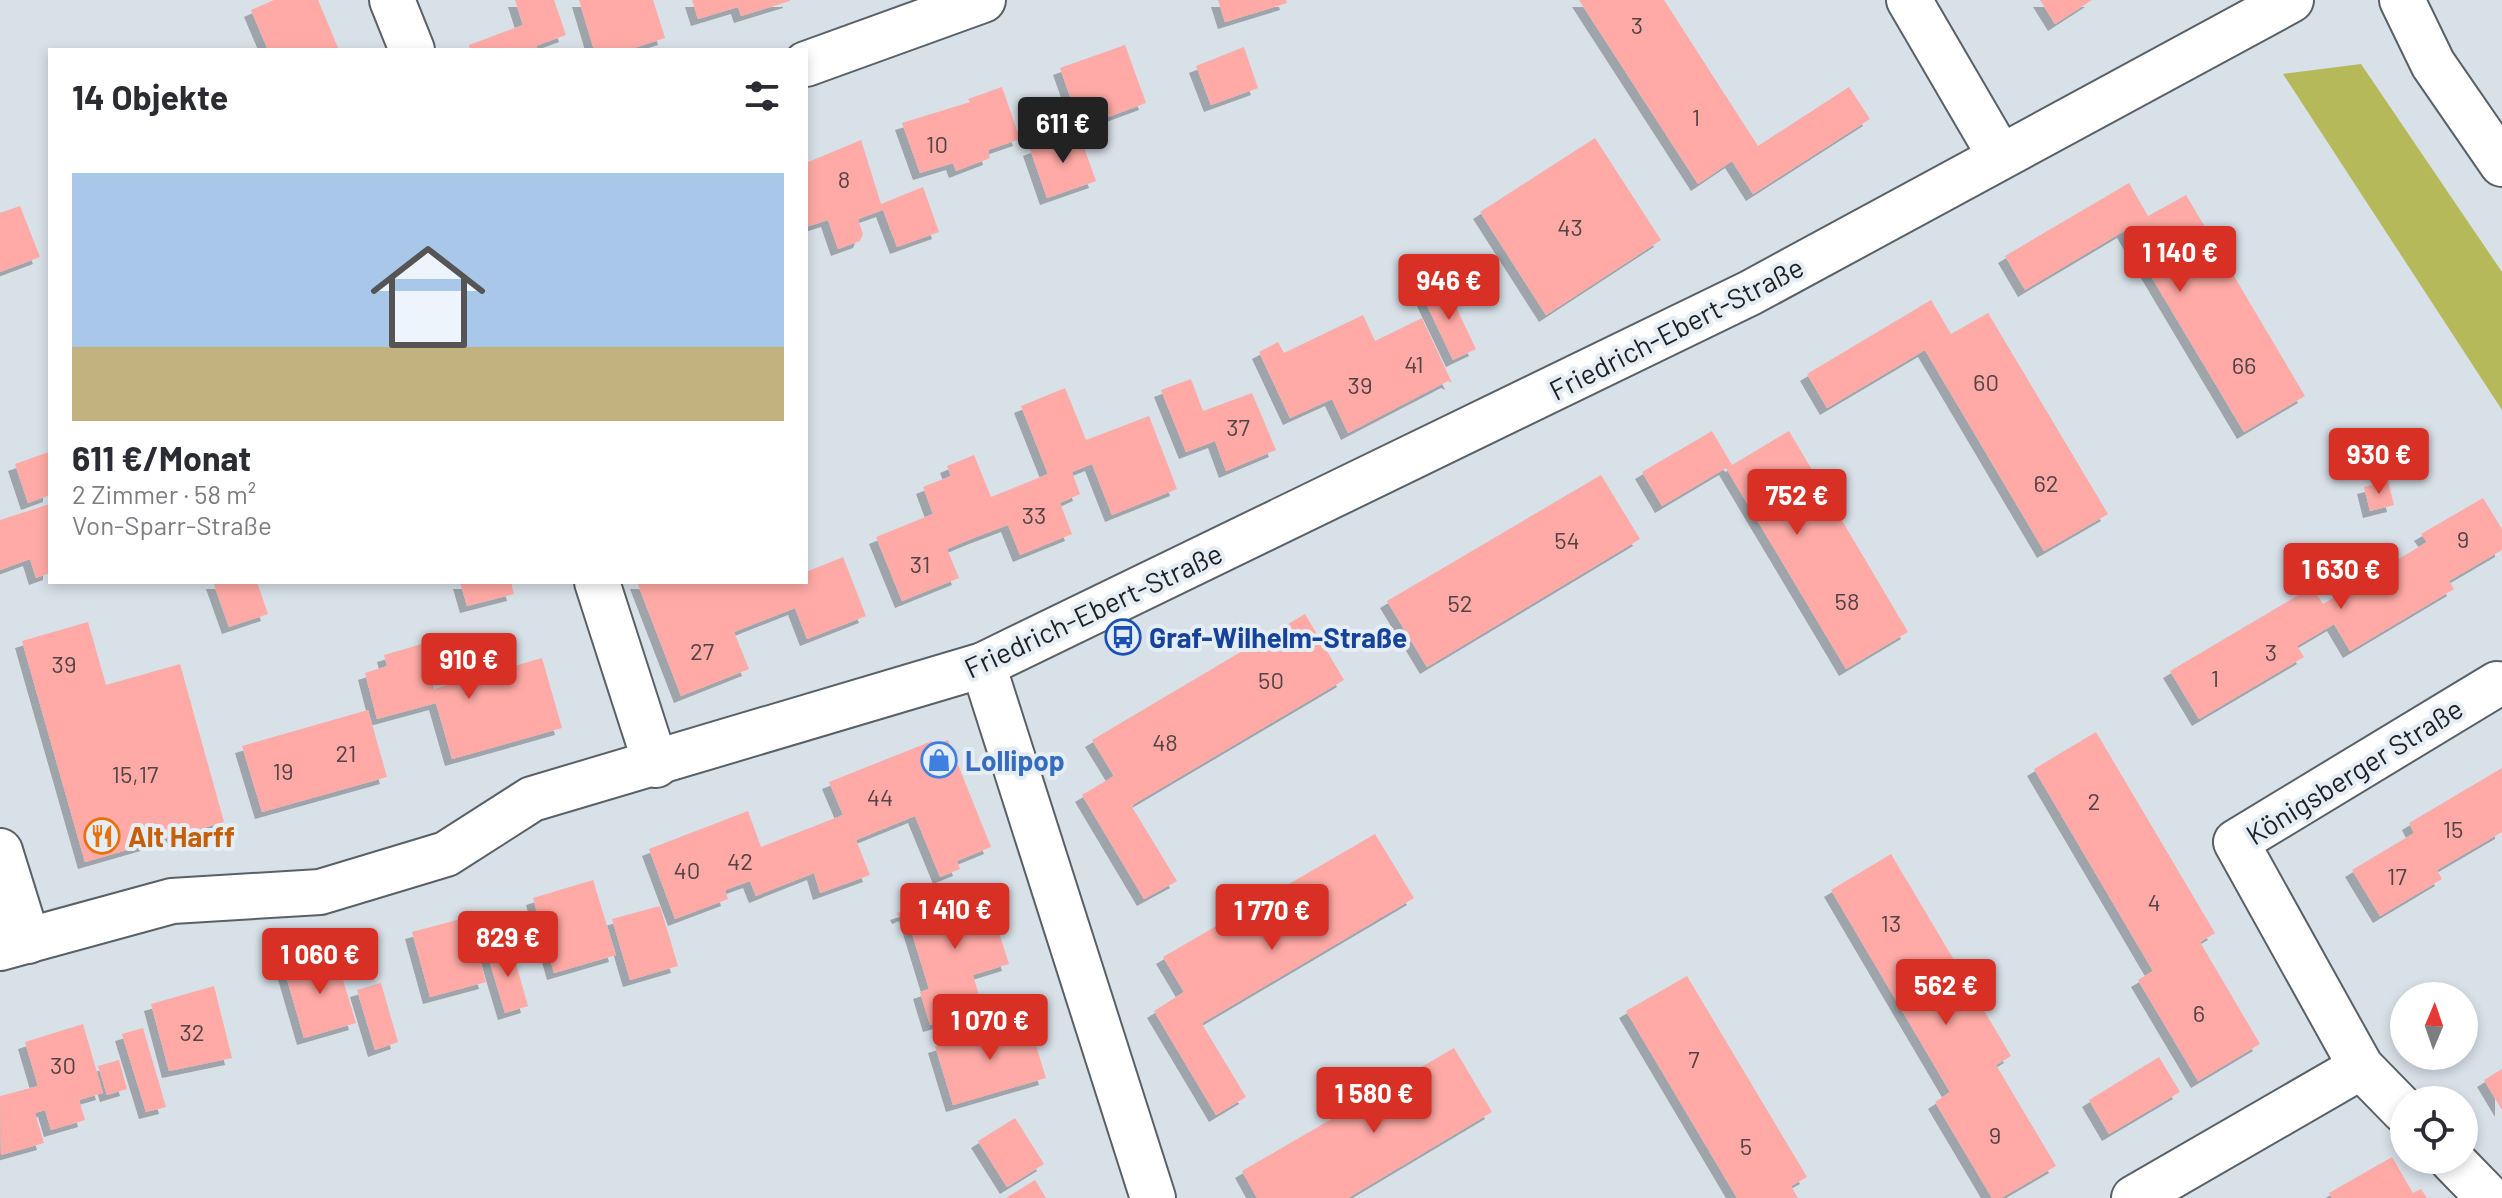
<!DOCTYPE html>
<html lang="de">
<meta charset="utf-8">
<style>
:root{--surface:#fff;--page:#f2f2f3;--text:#2b2b33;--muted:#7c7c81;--accent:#d93025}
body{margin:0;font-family:Barlow,sans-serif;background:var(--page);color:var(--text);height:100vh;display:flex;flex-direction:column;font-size:30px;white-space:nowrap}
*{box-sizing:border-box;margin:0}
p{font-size:26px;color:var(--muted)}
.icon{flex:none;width:44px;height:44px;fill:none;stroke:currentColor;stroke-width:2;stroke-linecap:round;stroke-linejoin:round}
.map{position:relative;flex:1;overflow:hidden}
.drawer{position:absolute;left:48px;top:48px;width:760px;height:536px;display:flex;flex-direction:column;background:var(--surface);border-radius:0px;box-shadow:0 4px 12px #0003}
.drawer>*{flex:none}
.needle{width:52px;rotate:2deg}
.tools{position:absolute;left:2390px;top:982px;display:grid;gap:16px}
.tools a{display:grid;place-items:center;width:88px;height:88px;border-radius:50%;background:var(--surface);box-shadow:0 4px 12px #0003;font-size:40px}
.price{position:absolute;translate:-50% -68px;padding:0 18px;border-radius:8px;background:var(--accent);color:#fff;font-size:26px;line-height:52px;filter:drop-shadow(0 2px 4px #0008)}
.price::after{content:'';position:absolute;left:50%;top:48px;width:24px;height:18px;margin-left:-12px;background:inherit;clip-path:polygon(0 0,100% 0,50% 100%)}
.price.selected{background:#222;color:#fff}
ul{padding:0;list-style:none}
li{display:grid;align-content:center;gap:16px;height:424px;padding:0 24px}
li span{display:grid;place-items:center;height:248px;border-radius:0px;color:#555}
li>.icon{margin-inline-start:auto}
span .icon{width:144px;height:144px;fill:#fffc;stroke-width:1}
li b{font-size:34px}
h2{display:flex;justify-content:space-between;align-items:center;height:96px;padding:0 24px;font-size:34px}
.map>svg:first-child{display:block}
</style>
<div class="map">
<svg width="2502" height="1198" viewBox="0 0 2502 1198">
<defs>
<filter id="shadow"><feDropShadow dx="-7" dy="7" stdDeviation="0" flood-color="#0004"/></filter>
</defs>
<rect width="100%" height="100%" fill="#d8e0e8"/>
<polygon fill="#b5b95a" points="2361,64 2502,272 2502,410 2283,74"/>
<g fill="#ffaaa6" filter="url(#shadow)">
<polygon points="274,0 318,0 339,50 268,50 251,10"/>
<polygon points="515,0 554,0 566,35 536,46 538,50 470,50 469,45 523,25"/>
<polygon points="579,0 653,0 665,38 628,50 594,50"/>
<polygon points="692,0 790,0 790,1 741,16 738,7 698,19"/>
<polygon points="1218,0 1286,0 1287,3 1225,22"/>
<polygon points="1579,0 1664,0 1758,146 1849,87 1870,119 1753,194 1732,161 1698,184"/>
<polygon points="2040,0 2092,0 2055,24"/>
<polygon points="1125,45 1146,103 1081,127 1060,68"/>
<polygon points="1244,47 1258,88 1211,105 1196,66"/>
<polygon points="1002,87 1020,139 988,150 990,158 956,171 953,163 920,173 902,123 970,102 968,99"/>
<polygon points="1078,131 1096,181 1047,198 1030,149"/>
<polygon points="1595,138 1661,240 1546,315 1480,212"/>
<polygon points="861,140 881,204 923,187 939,232 897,247 883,210 858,219 863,234 860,241 838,249 828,220 806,227 806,163"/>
<polygon points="2129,183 2148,216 2186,195 2305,396 2244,432 2124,231 2025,290 2005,256"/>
<polygon points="20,206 40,257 0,272 0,213"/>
<polygon points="1445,284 1476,349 1453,360 1422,295"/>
<polygon points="1931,300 1951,334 1988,313 2108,514 2044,551 1925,350 1827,408 1807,374"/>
<polygon points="1363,315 1375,341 1422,318 1452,383 1448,381 1348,433 1332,399 1290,418 1259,352 1278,342 1284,353"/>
<polygon points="1191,379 1203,411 1252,393 1276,450 1226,471 1215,441 1186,452 1161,390"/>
<polygon points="1065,388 1086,440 1149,416 1177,489 1112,515 1092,464 1072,472 1080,494 1060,503 1072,534 1020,555 1008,525 976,537 947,549 959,578 902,601 876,537 933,514 923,487 951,476 947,466 974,455 991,497 1048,474 1021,406"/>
<polygon points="1712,431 1732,465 1789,431 1908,632 1846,669 1726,468 1662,506 1642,472"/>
<polygon points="49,452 50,495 28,503 15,464"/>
<polygon points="1601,475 1640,539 1427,667 1387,601"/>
<polygon points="2388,481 2394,505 2370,511 2364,487"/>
<polygon points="2483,498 2502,529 2502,550 2449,581 2454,589 2350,651 2334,624 2297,646 2304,657 2199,719 2170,671 2312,587 2323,604 2427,542 2421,534"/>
<polygon points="50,504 50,573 36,578 30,559 0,570 0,520"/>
<polygon points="843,557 866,616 807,639 795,608 734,632 749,669 681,696 637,582 806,582 806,572"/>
<polygon points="213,582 257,582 268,614 229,627"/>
<polygon points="460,582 511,582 514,594 467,606"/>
<polygon points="1305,614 1344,680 1134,804 1132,807 1177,881 1144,899 1082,795 1114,776 1092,740"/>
<polygon points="88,622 106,685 180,664 224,822 85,862 22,641"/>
<polygon points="422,644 434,689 542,658 562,728 452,759 436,703 377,719 365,673 387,666 384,655"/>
<polygon points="368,710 387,777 262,812 242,746"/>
<polygon points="2096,732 2215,933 2200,942 2260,1044 2198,1081 2138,980 2153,971 2034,769"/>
<polygon points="948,740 991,847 957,861 960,869 940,877 915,816 856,840 870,875 820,893 814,873 756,896 750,881 725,890 728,899 675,919 649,849 748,811 761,847 843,815 829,782 932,741 934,745"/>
<polygon points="2502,768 2502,832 2437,870 2442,879 2380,916 2352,870 2414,833 2409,823"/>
<polygon points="1375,834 1414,898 1204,1022 1202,1024 1246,1097 1216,1115 1154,1011 1184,992 1163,957"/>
<polygon points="1891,854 2011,1056 1996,1065 2056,1166 2001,1198 1992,1198 1935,1102 1950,1092 1831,890"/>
<polygon points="593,880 616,955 554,973 533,898"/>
<polygon points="984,886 1009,964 973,975 983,1009 930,1025 920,992 929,989 906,914 899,917 897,913"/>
<polygon points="660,906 678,966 630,980 612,919"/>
<polygon points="468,917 486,982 430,997 412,932"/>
<polygon points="511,946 528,1006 505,1013 487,953"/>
<polygon points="335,953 356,1023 304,1038 284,969"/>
<polygon points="1687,976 1807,1177 1791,1186 1798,1198 1737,1198 1626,1011"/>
<polygon points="381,983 398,1042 375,1050 357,990"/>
<polygon points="214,986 232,1058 169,1071 151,1004"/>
<polygon points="1028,1019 1046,1078 953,1105 935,1046"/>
<polygon points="83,1024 103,1093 79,1100 85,1120 51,1130 45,1110 35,1113 44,1143 1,1155 0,1096 38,1086 25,1042"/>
<polygon points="143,1028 166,1107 146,1112 122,1034"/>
<polygon points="1454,1048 1492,1112 1348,1198 1257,1198 1242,1171"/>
<polygon points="2159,1057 2180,1092 2109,1134 2089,1100"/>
<polygon points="119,1060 127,1089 107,1095 98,1066"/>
<polygon points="2502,1069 2502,1110 2484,1080"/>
<polygon points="1015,1118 1044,1164 1007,1187 978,1141"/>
<polygon points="2392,1157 2413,1193 2421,1189 2427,1198 2332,1198 2329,1193"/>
<polygon points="1035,1180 1046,1198 1006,1198"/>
</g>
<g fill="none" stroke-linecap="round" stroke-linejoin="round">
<defs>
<g id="minor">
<polyline points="392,0 412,50"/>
<polyline points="1909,0 2000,156"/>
<polyline points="806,64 983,0"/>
<polyline points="597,582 656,765"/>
<polyline points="983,665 1153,1198"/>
<polyline points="0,851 28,941"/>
<polyline points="0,948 172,901 320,892 446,854 532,799 983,665 1750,293 2291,0"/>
<polyline points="2404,1111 2361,1067 2236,842 2497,684"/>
<polyline points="2452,1160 2489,1198"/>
<polyline points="2134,1198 2361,1067"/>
</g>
<polyline id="tertiary" points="2402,0 2433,64 2502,164"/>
</defs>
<use href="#minor" stroke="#596066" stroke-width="48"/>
<use href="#tertiary" stroke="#596066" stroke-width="48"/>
<use href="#minor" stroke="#fff" stroke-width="44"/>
<use href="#tertiary" stroke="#fff" stroke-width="44"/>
</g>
<defs>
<symbol id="bus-ring" viewBox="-11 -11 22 22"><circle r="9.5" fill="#e5edf5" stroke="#1a4fb4" stroke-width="1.5"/><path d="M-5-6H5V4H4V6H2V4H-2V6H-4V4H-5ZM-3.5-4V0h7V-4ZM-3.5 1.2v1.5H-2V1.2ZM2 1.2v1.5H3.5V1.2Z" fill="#1a4fb4"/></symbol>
<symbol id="shop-ring" viewBox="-11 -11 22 22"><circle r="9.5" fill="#e5edf5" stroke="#3f7fe0" stroke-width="1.5"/><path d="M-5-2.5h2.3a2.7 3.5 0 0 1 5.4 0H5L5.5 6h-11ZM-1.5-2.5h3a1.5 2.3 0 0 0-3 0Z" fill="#3f7fe0"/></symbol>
<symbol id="restaurant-ring" viewBox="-11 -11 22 22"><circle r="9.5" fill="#e5edf5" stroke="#e8710a" stroke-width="1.5"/><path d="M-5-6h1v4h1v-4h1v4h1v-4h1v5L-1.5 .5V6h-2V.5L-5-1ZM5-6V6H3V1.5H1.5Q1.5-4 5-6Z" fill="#e8710a"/></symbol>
</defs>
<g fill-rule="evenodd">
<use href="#bus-ring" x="1103" y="617" width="40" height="40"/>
<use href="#shop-ring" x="919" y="740" width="40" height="40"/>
<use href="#restaurant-ring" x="82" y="816" width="40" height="40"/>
</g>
<g text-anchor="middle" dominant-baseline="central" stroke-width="8" stroke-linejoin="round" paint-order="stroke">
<g font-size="24" fill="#564344">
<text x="1637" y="24">3</text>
<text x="1696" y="116">1</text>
<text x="937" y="143">10</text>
<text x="844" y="178">8</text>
<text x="1570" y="226">43</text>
<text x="1414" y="363">41</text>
<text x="2244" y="364">66</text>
<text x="1986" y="381">60</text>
<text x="1360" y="384">39</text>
<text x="1238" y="426">37</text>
<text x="2046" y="482">62</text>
<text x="1034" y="514">33</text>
<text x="2463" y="538">9</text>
<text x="1567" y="539">54</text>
<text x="920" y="563">31</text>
<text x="1847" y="600">58</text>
<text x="1460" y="602">52</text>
<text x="702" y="650">27</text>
<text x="2271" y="651">3</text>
<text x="64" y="663">39</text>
<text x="2215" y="677">1</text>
<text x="1271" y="679">50</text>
<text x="1165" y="741">48</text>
<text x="346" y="752">21</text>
<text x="283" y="770">19</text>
<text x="135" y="773">15,17</text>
<text x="880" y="796">44</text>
<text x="2094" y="800">2</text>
<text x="2453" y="828">15</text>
<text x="740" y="860">42</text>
<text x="687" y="869">40</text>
<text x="2397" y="875">17</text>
<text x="2154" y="901">4</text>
<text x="1891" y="922">13</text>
<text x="2199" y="1012">6</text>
<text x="192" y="1031">32</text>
<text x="1694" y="1058">7</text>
<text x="63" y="1064">30</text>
<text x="1995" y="1134">9</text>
<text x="1746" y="1145">5</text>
</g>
<g font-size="28" fill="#1e2124" stroke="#e5edf5">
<text transform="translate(1676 328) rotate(-27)">Friedrich-Ebert-Straße</text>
<text transform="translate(1093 610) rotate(-25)">Friedrich-Ebert-Straße</text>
<text transform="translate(2354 771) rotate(-32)">Königsberger Straße</text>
</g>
<g font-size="28" font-weight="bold" fill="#164399" stroke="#e5edf5" text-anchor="start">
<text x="1149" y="637">Graf-Wilhelm-Straße</text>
</g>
<g font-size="28" font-weight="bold" fill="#366cbe" stroke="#e5edf5" text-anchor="start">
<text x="965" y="760">Lollipop</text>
</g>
<g font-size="28" font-weight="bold" fill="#c56008" stroke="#e5edf5" text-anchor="start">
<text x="128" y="836">Alt Harff</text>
</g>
</g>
</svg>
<div class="tools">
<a><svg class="needle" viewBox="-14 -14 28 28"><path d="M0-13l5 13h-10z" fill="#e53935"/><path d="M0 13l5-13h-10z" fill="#7c7c81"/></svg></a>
<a><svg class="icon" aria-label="locate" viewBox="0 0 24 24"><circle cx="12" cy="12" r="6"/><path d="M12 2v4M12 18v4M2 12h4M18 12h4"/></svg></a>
</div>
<b class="price selected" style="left:1063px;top:165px">611 €</b>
<b class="price" style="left:2180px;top:294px">1 140 €</b>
<b class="price" style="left:1449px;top:322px">946 €</b>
<b class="price" style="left:2379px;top:496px">930 €</b>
<b class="price" style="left:1797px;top:537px">752 €</b>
<b class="price" style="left:2341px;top:611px">1 630 €</b>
<b class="price" style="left:469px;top:701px">910 €</b>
<b class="price" style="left:955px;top:951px">1 410 €</b>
<b class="price" style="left:1272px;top:952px">1 770 €</b>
<b class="price" style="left:508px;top:979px">829 €</b>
<b class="price" style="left:320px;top:996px">1 060 €</b>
<b class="price" style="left:1946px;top:1027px">562 €</b>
<b class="price" style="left:990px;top:1062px">1 070 €</b>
<b class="price" style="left:1374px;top:1135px">1 580 €</b>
<section class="drawer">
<h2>14 Objekte<svg class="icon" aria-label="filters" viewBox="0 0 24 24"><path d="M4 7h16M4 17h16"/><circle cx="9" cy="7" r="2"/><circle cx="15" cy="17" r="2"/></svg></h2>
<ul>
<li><span style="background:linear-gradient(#a9c7e8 70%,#c2b280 0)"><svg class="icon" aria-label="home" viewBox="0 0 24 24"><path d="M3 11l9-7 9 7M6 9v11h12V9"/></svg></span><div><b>611 €/Monat</b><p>2 Zimmer · 58 m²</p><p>Von-Sparr-Straße</p></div></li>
</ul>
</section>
</div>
